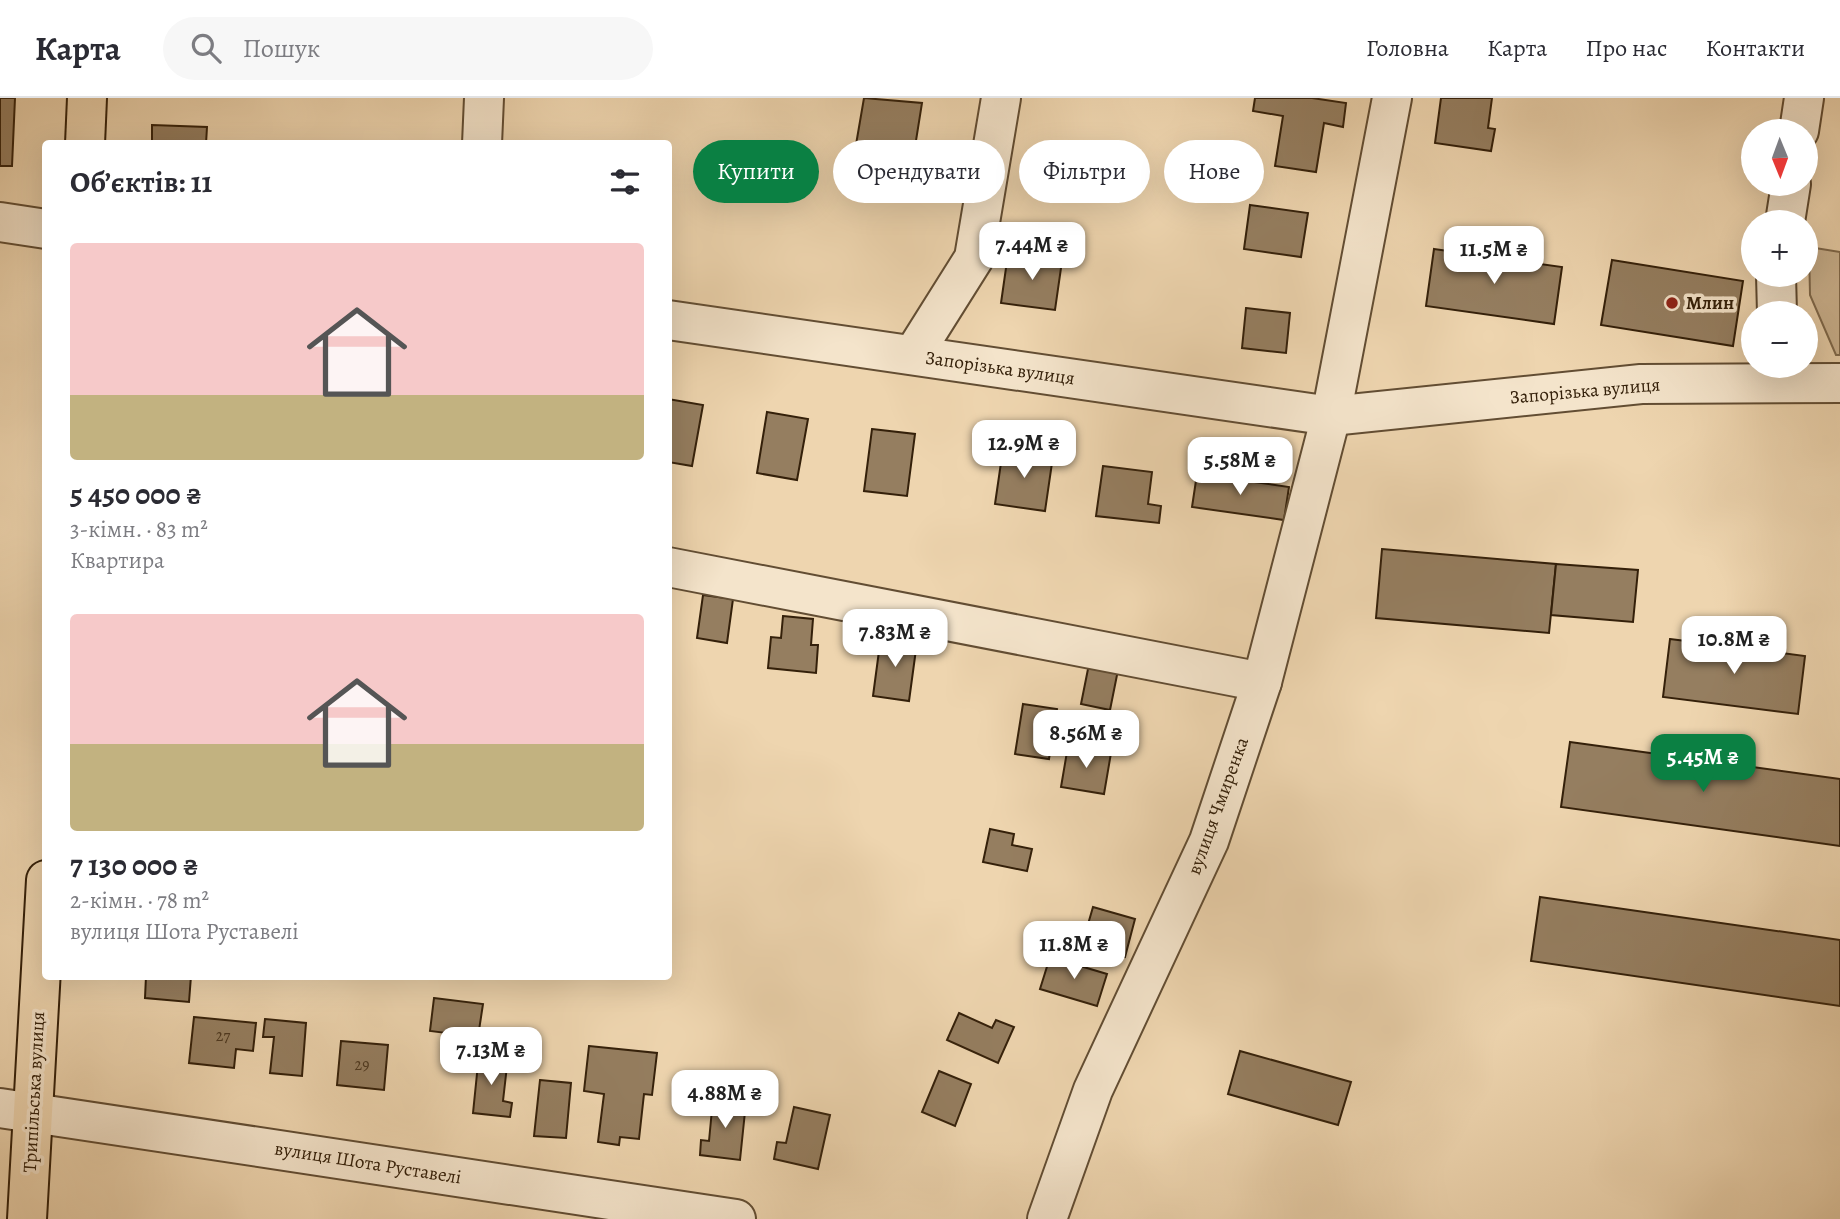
<!DOCTYPE html>
<html lang="uk">
<meta charset="utf-8">
<style>
:root{--surface:#fff;--page:#f7f7f7;--text:#2b2b33;--muted:#7c7c81;--line:#e1e1e2;--accent:#0b8043}
body{margin:0;font-family:Alegreya,serif;background:var(--page);color:var(--text);height:100vh;display:flex;flex-direction:column;font-size:26px;white-space:nowrap}
*{box-sizing:border-box;margin:0}
p{font-size:23px;color:var(--muted)}
.icon{flex:none;width:38px;height:38px;fill:none;stroke:currentColor;stroke-width:2;stroke-linecap:round;stroke-linejoin:round}
.map{position:relative;flex:1;overflow:hidden}
.side{position:absolute;left:42px;top:42px;width:630px;height:840px;display:flex;flex-direction:column;background:var(--surface);border-radius:7px;box-shadow:0 7px 28px #0002}
.side>*{flex:none}
.banner{position:absolute;left:693px;top:42px;width:665px;height:63px;display:flex;gap:14px}
.needle{width:46px;rotate:179deg}
.tools{position:absolute;left:1741px;top:21px;display:grid;gap:14px}
.tools a{display:grid;place-items:center;width:77px;height:77px;border-radius:50%;background:var(--surface);box-shadow:0 7px 28px #0002;font-size:35px}
.price{position:absolute;translate:-50% -60px;padding:0 16px;border-radius:14px;background:#fff;color:#222;font-size:23px;line-height:46px;filter:drop-shadow(0 2px 4px #0008)}
.price::after{content:'';position:absolute;left:50%;top:42px;width:21px;height:16px;margin-left:-10px;background:inherit;clip-path:polygon(0 0,100% 0,50% 100%)}
.price.active{background:var(--accent);color:#fff}
ul{padding:0;list-style:none}
li{display:grid;align-content:center;gap:14px;height:371px;padding:0 28px}
li span{display:grid;place-items:center;height:217px;border-radius:7px;color:#555}
li>.icon{margin-inline-start:auto}
span .icon{width:126px;height:126px;fill:#fffc;stroke-width:1}
li b{font-size:30px}
h2{display:flex;justify-content:space-between;align-items:center;height:84px;padding:0 28px;font-size:30px}
.pill{padding:0 24px;border-radius:32px;background:var(--surface);box-shadow:0 7px 28px #0002;font-size:24px;line-height:63px}
.pill.active{background:var(--accent);color:#fff}
header{display:flex;align-items:center;gap:42px;box-sizing:border-box;height:98px;padding:0 35px;background:var(--surface);border-bottom:2px solid var(--line)}
header strong{font-size:33px}
nav{display:flex;gap:38px;margin-inline-start:auto;font-size:24px}
.search{width:490px;height:63px;background:var(--page);display:flex;align-items:center;gap:18px;box-sizing:border-box;padding:0 24px;border-radius:38px;color:var(--muted);font-size:26px}
.map>svg:first-child{display:block}
</style>
<header>
<strong>Карта</strong>
<div class="search"><svg class="icon" aria-label="search" viewBox="0 0 24 24"><circle cx="10" cy="10" r="6"/><path d="M15 15l6 6"/></svg>Пошук</div>
<nav><a>Головна</a><a>Карта</a><a>Про нас</a><a>Контакти</a></nav>
</header>
<div class="map">
<svg width="1840" height="1121" viewBox="0 0 1840 1121">
<rect width="100%" height="100%" fill="#eed5af"/>
<filter id="stains"><feTurbulence type="fractalNoise" baseFrequency=".00286" numOctaves="4"/><feColorMatrix values="0 0 0 0 .2 0 0 0 0 .09 0 0 0 0 .02 0 0 0 .5 -.17"/></filter>
<radialGradient id="worn" r=".72"><stop offset=".6" stop-color="#630" stop-opacity="0"/><stop offset="1" stop-color="#630" stop-opacity=".3"/></radialGradient>
<polygon fill="#ceb693" stroke="#816b4e" stroke-width="2" points="1809,149 1840,154 1840,257 1836,257 1810,197"/>
<g fill="#957e60" stroke="#34200a" stroke-width="2">
<polygon points="0,0 15,0 12,68 0,68"/>
<polygon points="864,0 922,5 911,74 853,64"/>
<polygon points="1255,0 1312,0 1346,5 1343,29 1324,25 1316,74 1275,68 1283,18 1253,13"/>
<polygon points="1441,0 1492,0 1488,30 1495,31 1491,53 1435,45"/>
<polygon points="152,27 207,29 206,46 152,46"/>
<polygon points="1250,107 1308,115 1301,159 1244,151"/>
<polygon points="1434,151 1562,169 1554,226 1426,208"/>
<polygon points="1008,156 1062,163 1055,212 1001,205"/>
<polygon points="1612,162 1743,183 1733,248 1601,227"/>
<polygon points="1246,210 1290,215 1286,255 1242,250"/>
<polygon points="668,301 703,307 692,368 668,364"/>
<polygon points="767,314 808,321 797,382 757,375"/>
<polygon points="872,331 915,336 907,398 864,393"/>
<polygon points="1003,351 1053,358 1045,413 995,406"/>
<polygon points="1103,368 1152,374 1148,406 1161,408 1159,425 1096,418"/>
<polygon points="1197,376 1289,389 1284,422 1192,409"/>
<polygon points="1382,451 1556,466 1549,535 1376,520"/>
<polygon points="1556,466 1638,472 1633,524 1551,517"/>
<polygon points="703,497 733,501 727,545 697,540"/>
<polygon points="783,518 813,521 811,547 818,547 816,575 768,570 771,539 781,540"/>
<polygon points="881,538 917,544 909,603 873,598"/>
<polygon points="1670,541 1805,558 1798,616 1663,599"/>
<polygon points="1089,566 1118,572 1110,612 1081,606"/>
<polygon points="1023,606 1057,611 1049,661 1015,656"/>
<polygon points="1570,644 1840,681 1840,748 1561,709"/>
<polygon points="1068,648 1111,655 1104,696 1061,689"/>
<polygon points="990,731 1014,736 1012,747 1032,751 1027,773 983,764"/>
<polygon points="1540,799 1840,842 1840,908 1531,863"/>
<polygon points="1093,809 1135,821 1125,859 1082,847"/>
<polygon points="1050,859 1107,876 1097,908 1040,891"/>
<polygon points="146,878 191,878 189,904 145,900"/>
<polygon points="434,900 483,906 478,939 430,933"/>
<polygon points="959,915 992,930 996,922 1014,929 998,965 947,942"/>
<polygon points="194,919 256,925 253,953 236,951 234,970 189,965"/>
<polygon points="265,921 306,925 302,978 270,975 274,939 263,939"/>
<polygon points="341,943 388,947 384,992 337,987"/>
<polygon points="589,948 657,955 652,997 644,996 639,1041 620,1039 619,1047 598,1044 604,996 584,993"/>
<polygon points="1240,953 1351,984 1338,1027 1228,996"/>
<polygon points="479,956 508,959 503,1003 512,1005 510,1019 473,1015"/>
<polygon points="939,973 971,986 955,1028 922,1014"/>
<polygon points="540,982 571,985 566,1040 534,1038"/>
<polygon points="713,1001 746,1004 740,1062 700,1057 701,1042 709,1043"/>
<polygon points="794,1009 830,1017 818,1071 774,1061 777,1044 786,1045"/>
</g>
<g fill="none" stroke-linecap="round" stroke-linejoin="round">
<defs>
<g id="minor">
<polyline points="1799,33 1804,0"/>
<polyline points="482,46 484,0"/>
<polyline points="0,124 46,131"/>
<polyline points="1785,124 1791,86"/>
<polyline points="1776,177 1777,215"/>
<polyline points="668,222 1331,318 1641,286 1840,285"/>
<polyline points="913,257 974,160 1001,0"/>
<polyline points="668,469 1262,584"/>
<polyline points="0,1010 736,1121"/>
<polyline points="1047,1121 1093,992 1209,743 1262,584 1331,318 1392,0"/>
</g>
<g id="major">
<polyline points="85,46 87,0"/>
<polyline points="27,1121 46,782"/>
</g>
</defs>
<use href="#minor" stroke="#624d33" stroke-width="42"/>
<use href="#major" stroke="#34200a" stroke-width="42"/>
<use href="#minor" stroke="#f4e4cb" stroke-width="38"/>
<use href="#major" stroke="#eed5af" stroke-width="38"/>
</g>
<circle fill="#8f2418" stroke="#f4e4cb" stroke-width="2.5" cx="1672" cy="205" r="7"/>
<g text-anchor="middle" dominant-baseline="central" stroke-width="7" stroke-linejoin="round" paint-order="stroke">
<g font-size="16" fill="#4c3820">
<text x="223" y="938">27</text>
<text x="362" y="967">29</text>
</g>
<g font-size="19" font-weight="bold" fill="#34200a" stroke="#f4e4cb" text-anchor="start">
<text x="1686" y="205">Млин</text>
</g>
<g font-size="19" fill="#34200a" stroke="#f4e4cb">
<text transform="translate(1000 270) rotate(8)">Запорізька вулиця</text>
<text transform="translate(1585 293) rotate(-5)">Запорізька вулиця</text>
<text transform="translate(1218 708) rotate(-70)">вулиця Чмиренка</text>
<text transform="translate(34 994) rotate(-87)">Трипільська вулиця</text>
<text transform="translate(368 1065) rotate(9)">вулиця Шота Руставелі</text>
</g>
</g>
<rect width="100%" height="100%" filter="url(#stains)"/>
<rect width="100%" height="100%" fill="url(#worn)"/>
</svg>
<div class="tools">
<a><svg class="needle" viewBox="-14 -14 28 28"><path d="M0-13l5 13h-10z" fill="#e53935"/><path d="M0 13l5-13h-10z" fill="#7c7c81"/></svg></a>
<a>+</a>
<a>−</a>
</div>
<b class="price" style="left:1032px;top:184px">7.44M ₴</b>
<b class="price" style="left:1494px;top:188px">11.5M ₴</b>
<b class="price" style="left:1024px;top:382px">12.9M ₴</b>
<b class="price" style="left:1240px;top:399px">5.58M ₴</b>
<b class="price" style="left:895px;top:571px">7.83M ₴</b>
<b class="price" style="left:1734px;top:578px">10.8M ₴</b>
<b class="price" style="left:1086px;top:672px">8.56M ₴</b>
<b class="price active" style="left:1703px;top:696px">5.45M ₴</b>
<b class="price" style="left:1074px;top:883px">11.8M ₴</b>
<b class="price" style="left:491px;top:989px">7.13M ₴</b>
<b class="price" style="left:725px;top:1032px">4.88M ₴</b>
<div class="banner">
<a class="pill active">Купити</a>
<a class="pill">Орендувати</a>
<a class="pill">Фільтри</a>
<a class="pill">Нове</a>
</div>
<section class="side">
<h2>Об’єктів: 11<svg class="icon" aria-label="filters" viewBox="0 0 24 24"><path d="M4 7h16M4 17h16"/><circle cx="9" cy="7" r="2"/><circle cx="15" cy="17" r="2"/></svg></h2>
<ul>
<li><span style="background:linear-gradient(#f6c9c9 70%,#c2b280 0)"><svg class="icon" aria-label="home" viewBox="0 0 24 24"><path d="M3 11l9-7 9 7M6 9v11h12V9"/></svg></span><div><b>5 450 000 ₴</b><p>3-кімн. · 83 m²</p><p>Квартира</p></div></li>
<li><span style="background:linear-gradient(#f6c9c9 60%,#c2b280 0)"><svg class="icon" aria-label="home" viewBox="0 0 24 24"><path d="M3 11l9-7 9 7M6 9v11h12V9"/></svg></span><div><b>7 130 000 ₴</b><p>2-кімн. · 78 m²</p><p>вулиця Шота Руставелі</p></div></li>
</ul>
</section>
</div>
